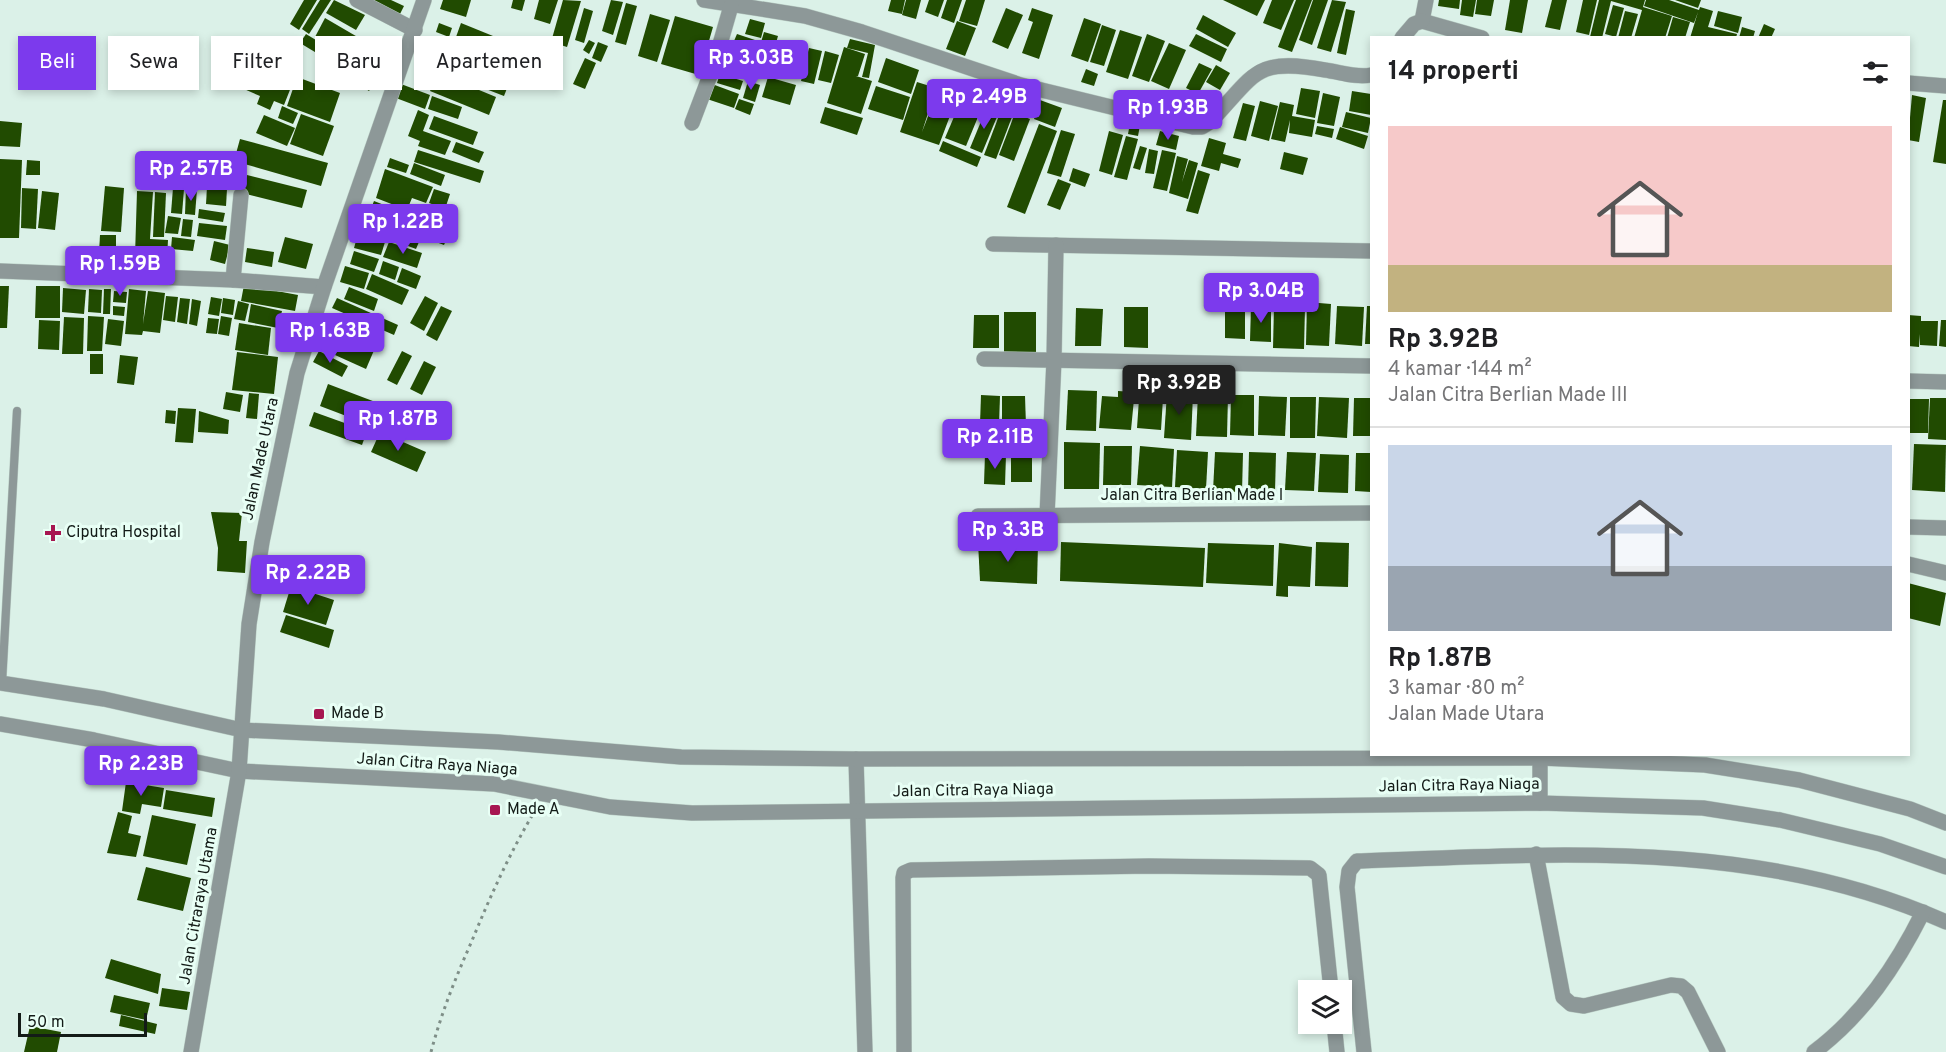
<!DOCTYPE html>
<html lang="id">
<meta charset="utf-8">
<style>
:root{--surface:#fff;--page:#f6f6f6;--text:#202124;--muted:#757577;--line:#e0e0e0;--accent:#7c3aed}
body{margin:0;font-family:Overpass,sans-serif;background:var(--page);color:var(--text);height:100vh;display:flex;flex-direction:column;font-size:22px;white-space:nowrap}
*{box-sizing:border-box;margin:0}
p{font-size:20px;color:var(--muted)}
.icon{flex:none;width:33px;height:33px;fill:none;stroke:currentColor;stroke-width:2;stroke-linecap:round;stroke-linejoin:round}
.map{position:relative;flex:1;overflow:hidden}
.panel{position:absolute;left:1370px;top:36px;width:540px;height:720px;display:flex;flex-direction:column;background:var(--surface);border-radius:0px;box-shadow:0 3px 9px #0003}
.panel>*{flex:none}
.guide{position:absolute;left:18px;top:36px;width:570px;height:54px;display:flex;gap:12px}
.buttons{position:absolute;left:1298px;top:980px;display:grid;gap:12px}
.buttons a{display:grid;place-items:center;width:54px;height:54px;border-radius:0px;background:var(--surface);box-shadow:0 3px 9px #0003;font-size:30px}
.scale{position:absolute;left:18px;bottom:15px;width:129px;box-sizing:border-box;padding-left:6px;border:3px solid #131b17;border-top:0;font-size:16px;line-height:21px;white-space:nowrap;color:#131b17;-webkit-text-stroke:4px #e8fff5;paint-order:stroke}
.price{position:absolute;translate:-50% -51px;padding:0 14px;border-radius:6px;background:var(--accent);color:#fff;font-size:20px;line-height:39px;filter:drop-shadow(0 2px 3px #0008)}
.price::after{content:'';position:absolute;left:50%;top:36px;width:18px;height:14px;margin-left:-9px;background:inherit;clip-path:polygon(0 0,100% 0,50% 100%)}
.price.active{background:#222;color:#fff}
ul{padding:0;list-style:none}
li{display:grid;align-content:center;gap:12px;height:318px;padding:0 18px}
li+li{border-top:2px solid var(--line)}
li span{display:grid;place-items:center;height:186px;border-radius:0px;color:#555}
li>.icon{margin-inline-start:auto}
span .icon{width:108px;height:108px;fill:#fffc;stroke-width:1}
li b{font-size:26px}
h2{display:flex;justify-content:space-between;align-items:center;height:72px;padding:0 18px;font-size:26px}
.tag{padding:0 21px;border-radius:0px;background:var(--surface);box-shadow:0 3px 9px #0003;font-size:21px;line-height:54px}
.tag.active{background:var(--accent);color:#fff}
.map>svg:first-child{display:block}
</style>
<div class="map">
<svg width="1946" height="1052" viewBox="0 0 1946 1052">
<rect width="100%" height="100%" fill="#dbf1e8"/>
<g fill="#214b01">
<polygon points="304,0 317,0 299,30 290,24"/>
<polygon points="320,0 331,0 309,34 302,29"/>
<polygon points="334,0 365,15 356,30 326,13"/>
<polygon points="367,0 391,0 404,6 399,16"/>
<polygon points="443,0 471,0 466,17 440,9"/>
<polygon points="513,0 525,0 522,11 511,8"/>
<polygon points="539,0 558,0 550,24 534,19"/>
<polygon points="563,0 581,1 567,47 551,42"/>
<polygon points="611,0 623,2 613,35 602,31"/>
<polygon points="891,0 905,0 902,14 888,11"/>
<polygon points="906,0 921,0 916,19 902,15"/>
<polygon points="929,0 944,0 938,17 925,12"/>
<polygon points="947,0 962,0 954,23 941,18"/>
<polygon points="966,0 985,0 977,26 959,21"/>
<polygon points="1223,0 1265,0 1257,16"/>
<polygon points="1272,0 1294,0 1281,30 1263,23"/>
<polygon points="1296,0 1312,0 1292,52 1278,47"/>
<polygon points="1313,0 1328,0 1312,45 1299,40"/>
<polygon points="1332,0 1346,2 1331,52 1317,48"/>
<polygon points="1439,0 1460,0 1459,9 1438,6"/>
<polygon points="1462,0 1476,0 1473,17 1460,15"/>
<polygon points="1477,0 1494,0 1491,16 1475,14"/>
<polygon points="1510,0 1528,0 1522,33 1505,30"/>
<polygon points="1552,0 1567,0 1560,30 1545,27"/>
<polygon points="1583,0 1597,0 1589,35 1576,32"/>
<polygon points="1599,0 1645,0 1643,7 1672,16 1665,38 1634,38 1642,10 1611,1 1602,38 1590,37"/>
<polygon points="1646,0 1669,0 1699,10 1700,7 1713,11 1708,27 1737,34 1736,38 1690,38 1698,12 1694,23 1644,6"/>
<polygon points="1675,0 1701,0 1698,8"/>
<polygon points="626,3 637,6 626,45 615,42"/>
<polygon points="1613,5 1624,8 1616,37 1605,34"/>
<polygon points="584,8 593,11 584,43 575,40"/>
<polygon points="1006,8 1023,15 1008,49 992,42"/>
<polygon points="1032,8 1053,15 1039,59 1022,53 1033,22 1028,20"/>
<polygon points="1346,9 1355,11 1346,55 1337,53"/>
<polygon points="1625,11 1638,14 1631,38 1618,38"/>
<polygon points="1718,11 1742,17 1738,33 1714,26"/>
<polygon points="650,14 670,20 657,62 638,56"/>
<polygon points="1203,15 1236,33 1228,47 1196,29"/>
<polygon points="675,16 713,27 699,75 661,64"/>
<polygon points="1673,17 1690,22 1685,38 1667,38"/>
<polygon points="325,18 361,39 350,57 315,37"/>
<polygon points="1084,18 1101,24 1088,62 1071,56"/>
<polygon points="750,19 765,23 761,38 745,34"/>
<polygon points="957,21 976,28 965,56 946,49"/>
<polygon points="439,23 452,28 449,37 436,32"/>
<polygon points="461,23 493,36 488,50 456,37"/>
<polygon points="1764,24 1775,29 1771,38 1758,38"/>
<polygon points="1102,25 1116,30 1104,66 1090,62"/>
<polygon points="1742,27 1755,31 1753,38 1739,38"/>
<polygon points="1120,30 1142,37 1128,79 1106,72"/>
<polygon points="764,32 778,36 766,78 752,73"/>
<polygon points="306,34 349,60 343,69 300,43"/>
<polygon points="737,34 761,42 756,56 731,48"/>
<polygon points="1147,34 1165,41 1149,82 1132,76"/>
<polygon points="1196,34 1227,49 1221,62 1189,46"/>
<polygon points="497,36 515,43 508,59 491,52"/>
<polygon points="850,39 875,45 869,78 862,77 868,53 847,48"/>
<polygon points="451,40 516,65 504,96 439,71"/>
<polygon points="589,40 595,43 589,54 583,50"/>
<polygon points="780,40 792,43 784,74 772,71"/>
<polygon points="598,42 608,46 601,62 592,58"/>
<polygon points="1169,43 1186,50 1169,89 1151,81"/>
<polygon points="795,44 807,47 800,78 788,76"/>
<polygon points="844,47 865,54 858,76 856,76 872,81 861,114 827,103"/>
<polygon points="809,48 822,51 814,84 801,81"/>
<polygon points="731,51 755,59 751,71 726,63"/>
<polygon points="825,51 839,55 831,83 818,80"/>
<polygon points="585,58 596,63 585,89 573,84"/>
<polygon points="886,58 919,70 911,94 878,82"/>
<polygon points="354,60 366,67 357,82 345,74"/>
<polygon points="255,61 295,77 284,105 274,101 270,110 257,104 260,96 244,89"/>
<polygon points="1199,63 1212,69 1198,94 1186,88"/>
<polygon points="723,64 747,72 744,79 720,71"/>
<polygon points="1216,65 1230,73 1220,90 1206,82"/>
<polygon points="368,67 379,75 369,91 357,83"/>
<polygon points="1086,69 1098,74 1094,86 1081,82"/>
<polygon points="438,73 496,97 489,115 430,91"/>
<polygon points="720,74 743,81 740,90 717,83"/>
<polygon points="297,77 340,93 330,122 287,106"/>
<polygon points="768,77 796,85 790,105 762,97"/>
<polygon points="748,81 760,85 755,102 743,98"/>
<polygon points="917,82 936,88 922,132 940,85 959,92 939,145 900,132"/>
<polygon points="401,84 430,95 425,109 396,98"/>
<polygon points="712,84 739,94 734,108 707,99"/>
<polygon points="876,86 910,97 903,120 868,109"/>
<polygon points="1301,88 1320,91 1315,118 1296,114"/>
<polygon points="965,91 985,100 966,146 945,138"/>
<polygon points="1352,91 1371,94 1371,115 1349,111"/>
<polygon points="1323,93 1340,97 1334,126 1317,123"/>
<polygon points="1912,95 1926,98 1919,142 1908,140"/>
<polygon points="432,96 462,107 458,119 428,109"/>
<polygon points="739,99 754,104 750,115 735,109"/>
<polygon points="992,100 1015,110 1012,116 989,105"/>
<polygon points="1040,100 1062,108 1055,127 1034,119"/>
<polygon points="1943,100 1946,100 1946,164 1933,162"/>
<polygon points="1260,101 1278,106 1269,141 1251,136"/>
<polygon points="1280,102 1294,105 1292,116 1315,120 1312,137 1289,133 1290,120 1285,142 1271,139"/>
<polygon points="1243,103 1255,106 1246,141 1233,138"/>
<polygon points="282,106 298,113 293,124 278,118"/>
<polygon points="825,107 863,118 857,135 820,123"/>
<polygon points="987,107 999,112 982,153 970,148"/>
<polygon points="418,110 429,115 423,131 451,141 445,155 418,146 420,141 408,136"/>
<polygon points="1346,112 1371,118 1368,133 1342,127"/>
<polygon points="1000,113 1012,117 996,159 984,155"/>
<polygon points="1015,113 1030,119 1014,161 999,155"/>
<polygon points="301,114 334,126 323,156 290,144"/>
<polygon points="264,115 295,128 287,146 256,133"/>
<polygon points="434,116 478,132 473,145 429,129"/>
<polygon points="0,121 22,123 20,147 0,146"/>
<polygon points="1130,123 1140,125 1138,136 1128,134"/>
<polygon points="1039,124 1057,131 1025,214 1007,207"/>
<polygon points="1317,126 1334,129 1332,138 1315,134"/>
<polygon points="1340,127 1368,136 1364,149 1336,139"/>
<polygon points="1061,130 1075,134 1061,177 1047,173"/>
<polygon points="1109,131 1123,135 1112,175 1099,171"/>
<polygon points="1160,131 1179,136 1176,150 1156,145"/>
<polygon points="1126,136 1138,139 1127,180 1114,177"/>
<polygon points="1209,138 1226,143 1223,154 1241,159 1238,168 1221,163 1219,171 1201,166"/>
<polygon points="240,139 328,163 321,186 234,161"/>
<polygon points="943,141 981,157 977,167 939,151"/>
<polygon points="456,142 484,152 479,163 452,152"/>
<polygon points="1140,146 1147,148 1140,170 1133,168"/>
<polygon points="1149,149 1158,151 1154,174 1145,173"/>
<polygon points="418,150 484,171 480,183 414,162"/>
<polygon points="1162,150 1176,153 1167,191 1153,188"/>
<polygon points="1284,152 1308,158 1303,175 1280,169"/>
<polygon points="1177,156 1188,159 1182,182 1189,160 1198,163 1188,199 1169,193"/>
<polygon points="390,158 409,165 406,173 387,167"/>
<polygon points="0,159 22,160 19,238 0,238"/>
<polygon points="27,160 40,161 40,175 26,175"/>
<polygon points="414,163 445,175 441,186 410,174"/>
<polygon points="176,166 201,168 199,187 174,185"/>
<polygon points="1073,168 1090,174 1085,187 1069,181"/>
<polygon points="385,169 433,187 426,203 412,198 407,210 376,198"/>
<polygon points="1198,170 1210,174 1198,214 1186,211"/>
<polygon points="208,172 232,176 230,187 207,183"/>
<polygon points="140,174 171,176 171,188 140,187"/>
<polygon points="247,175 307,190 302,208 242,193"/>
<polygon points="1058,179 1071,184 1060,210 1047,205"/>
<polygon points="105,186 124,188 121,232 101,231"/>
<polygon points="207,187 227,189 226,206 206,204"/>
<polygon points="22,188 38,189 36,229 21,228"/>
<polygon points="173,188 184,189 182,214 171,213"/>
<polygon points="186,189 197,189 195,215 185,214"/>
<polygon points="434,189 450,194 445,209 429,203"/>
<polygon points="42,191 59,193 55,230 38,228"/>
<polygon points="137,191 153,192 150,239 168,240 167,258 135,256"/>
<polygon points="155,192 166,193 164,237 153,237"/>
<polygon points="374,201 450,231 444,245 383,222 421,237 416,249 363,229"/>
<polygon points="199,209 225,213 223,222 198,218"/>
<polygon points="168,216 181,218 178,234 165,233"/>
<polygon points="183,219 193,220 191,237 181,236"/>
<polygon points="199,223 227,226 225,240 197,236"/>
<polygon points="358,234 385,242 381,255 354,248"/>
<polygon points="100,235 116,235 116,254 99,253"/>
<polygon points="172,237 195,240 193,251 171,249"/>
<polygon points="285,237 313,244 306,269 278,262"/>
<polygon points="214,241 230,245 225,264 210,260"/>
<polygon points="389,242 422,253 417,268 383,257"/>
<polygon points="247,248 274,252 272,267 245,262"/>
<polygon points="354,251 379,259 374,272 350,264"/>
<polygon points="383,261 399,267 395,280 379,274"/>
<polygon points="345,266 369,273 364,289 340,282"/>
<polygon points="402,268 421,276 416,289 397,282"/>
<polygon points="372,274 409,290 402,305 366,289"/>
<polygon points="244,285 298,295 295,311 241,301"/>
<polygon points="0,286 9,286 7,328 0,328"/>
<polygon points="36,286 60,286 60,318 35,318"/>
<polygon points="349,287 378,299 374,311 344,299"/>
<polygon points="63,288 86,290 84,314 62,312"/>
<polygon points="89,289 102,290 101,313 88,312"/>
<polygon points="104,289 111,289 110,314 103,314"/>
<polygon points="129,289 146,291 143,324 148,291 165,293 160,333 143,331 142,335 125,334"/>
<polygon points="114,291 127,292 126,303 113,302"/>
<polygon points="166,296 178,297 175,322 163,320"/>
<polygon points="425,296 438,303 424,331 410,323"/>
<polygon points="211,297 222,299 219,316 208,314"/>
<polygon points="180,298 190,299 187,324 177,322"/>
<polygon points="223,298 235,300 233,315 221,313"/>
<polygon points="337,298 398,325 394,335 332,308"/>
<polygon points="192,299 201,301 197,326 189,324"/>
<polygon points="238,301 249,304 245,321 234,319"/>
<polygon points="1307,302 1331,304 1329,346 1306,345"/>
<polygon points="251,304 282,311 278,328 248,322"/>
<polygon points="1225,304 1245,304 1245,339 1225,338"/>
<polygon points="113,306 125,307 124,316 113,315"/>
<polygon points="441,306 452,311 437,341 426,335"/>
<polygon points="1251,306 1271,306 1271,342 1250,341"/>
<polygon points="1274,306 1305,307 1304,349 1273,348"/>
<polygon points="1337,306 1364,307 1362,346 1335,344"/>
<polygon points="1367,306 1371,306 1371,344 1365,344"/>
<polygon points="1124,307 1148,307 1148,348 1124,347"/>
<polygon points="1076,308 1103,309 1101,346 1075,346"/>
<rect x="1004" y="312" width="32" height="41"/>
<polygon points="974,315 999,315 999,348 973,348"/>
<polygon points="1908,315 1921,316 1921,321 1938,321 1937,346 1920,345 1920,334 1919,347 1908,346"/>
<polygon points="88,316 104,317 102,351 87,351"/>
<polygon points="221,316 232,318 229,336 218,334"/>
<polygon points="328,316 340,323 327,348 314,342"/>
<polygon points="64,317 84,318 83,354 62,354"/>
<polygon points="208,318 219,319 217,334 206,333"/>
<polygon points="108,319 124,321 121,346 105,344"/>
<polygon points="39,320 60,321 59,350 38,349"/>
<polygon points="285,320 295,322 291,337 282,335"/>
<polygon points="1941,320 1946,320 1946,347 1939,346"/>
<polygon points="239,323 271,328 268,355 235,350"/>
<polygon points="344,335 375,348 366,369 335,355"/>
<polygon points="319,351 348,366 342,377 313,362"/>
<polygon points="402,351 412,356 397,385 387,380"/>
<polygon points="237,352 278,357 274,394 232,390"/>
<rect x="90" y="354" width="13" height="20"/>
<polygon points="120,355 138,357 134,385 117,383"/>
<polygon points="424,361 436,367 422,395 410,389"/>
<polygon points="328,384 378,403 370,425 320,406"/>
<polygon points="1068,390 1097,391 1096,431 1066,430"/>
<polygon points="1118,391 1148,393 1148,396 1163,398 1161,430 1137,428 1139,399 1134,399 1131,430 1099,428 1102,396 1118,397"/>
<polygon points="226,392 243,395 240,412 223,409"/>
<polygon points="249,393 259,394 257,419 246,418"/>
<polygon points="1167,393 1193,394 1191,440 1164,438"/>
<polygon points="1198,394 1228,395 1227,437 1196,436"/>
<polygon points="981,395 1000,396 999,425 980,424"/>
<polygon points="1231,395 1254,395 1254,436 1230,435"/>
<polygon points="1002,396 1025,396 1026,426 1002,426"/>
<polygon points="1259,396 1287,397 1285,436 1258,435"/>
<polygon points="1290,397 1316,397 1315,438 1290,438"/>
<polygon points="1319,397 1349,398 1347,438 1317,436"/>
<polygon points="1354,398 1371,398 1371,436 1353,436"/>
<polygon points="1930,398 1946,398 1946,440 1928,439"/>
<polygon points="1908,399 1929,399 1928,433 1908,433"/>
<polygon points="384,404 435,425 430,437 379,416"/>
<polygon points="178,408 196,409 193,443 175,442"/>
<polygon points="166,410 176,411 175,424 165,423"/>
<polygon points="199,411 229,420 228,434 198,432"/>
<polygon points="314,412 367,431 362,445 309,426"/>
<polygon points="380,432 426,452 417,472 371,452"/>
<polygon points="1064,442 1100,443 1099,489 1064,489"/>
<polygon points="1914,444 1946,445 1945,492 1912,490"/>
<polygon points="1104,446 1132,446 1131,485 1103,485"/>
<polygon points="1140,446 1174,449 1172,487 1137,485"/>
<polygon points="1177,450 1208,452 1206,489 1175,487"/>
<polygon points="1215,452 1243,453 1242,492 1213,491"/>
<polygon points="1249,452 1276,453 1275,492 1248,491"/>
<polygon points="1287,452 1316,453 1314,491 1285,490"/>
<polygon points="1356,453 1371,453 1371,492 1355,491"/>
<polygon points="985,454 1006,455 1005,485 984,484"/>
<polygon points="1320,454 1349,455 1348,493 1318,492"/>
<rect x="1908" y="454" width="2" height="41"/>
<rect x="1011" y="456" width="21" height="26"/>
<polygon points="211,512 242,513 239,541 247,541 245,573 217,571 218,548"/>
<polygon points="978,542 1038,544 1037,584 980,581"/>
<polygon points="1061,542 1205,548 1203,587 1060,581"/>
<polygon points="1316,542 1349,543 1348,587 1315,586"/>
<polygon points="1208,543 1274,545 1273,586 1206,583"/>
<polygon points="1279,543 1312,547 1310,587 1288,586 1288,597 1276,596"/>
<polygon points="1908,583 1946,593 1940,626 1908,618"/>
<polygon points="291,586 334,600 326,625 283,612"/>
<polygon points="286,615 334,630 329,648 280,632"/>
<polygon points="126,782 164,788 161,807 142,804 140,814 122,811"/>
<polygon points="166,790 215,798 212,817 163,809"/>
<polygon points="118,812 132,816 128,833 141,836 136,857 107,853"/>
<polygon points="152,815 196,824 187,865 143,856"/>
<polygon points="146,867 191,878 183,911 137,900"/>
<polygon points="111,959 161,974 158,994 105,978"/>
<polygon points="162,988 190,992 187,1010 159,1006"/>
<polygon points="114,995 150,1003 146,1020 110,1012"/>
<polygon points="121,1015 157,1024 155,1034 119,1026"/>
<polygon points="30,1026 61,1032 57,1052 24,1052"/>
</g>
<g fill="none" stroke-linecap="round" stroke-linejoin="round">
<defs>
<polyline id="service" points="2,683 17,411"/>
<g id="minor">
<polyline points="357,0 415,30"/>
<path d="M704 0 805 16 862 32 1021 85 1193 127H1202L1210 122C1256 74 1254 57 1325 70 1340 72 1356 78 1371 75"/>
<polyline points="1422,21 1482,38"/>
<polyline points="1422,21 1426,0"/>
<polyline points="1402,38 1414,24 1422,21"/>
<polyline points="1908,83 1946,86"/>
<polyline points="692,123 714,65 731,6"/>
<polyline points="993,244 1371,251"/>
<polyline points="0,271 233,280 324,287"/>
<polyline points="233,280 241,195"/>
<polyline points="984,359 1371,366"/>
<polyline points="1908,381 1946,382"/>
<polyline points="978,516 1371,513"/>
<polyline points="1047,516 1054,360 1056,245"/>
<polyline points="1908,527 1946,528"/>
<polyline points="1908,564 1946,573"/>
<polyline points="1540,754 1540,803"/>
<polyline points="856,759 865,1052"/>
<polyline points="1536,854 1563,997 1571,1004 1584,1006 1671,985 1681,986 1688,992 1718,1052"/>
<polyline points="1334,1023 1337,1052"/>
<polyline points="904,1052 903,878 904,873 911,870 1149,866 1310,868 1319,875 1331,990"/>
<path d="M1364 1052 1347 887 1349 871 1357 861C1557 854 1758 838 1946 922"/>
<path d="M1814 1052C1863 1015 1896 966 1923 912"/>
</g>
<g id="tertiary">
<polyline points="0,683 104,699 242,730 498,742 681,757 856,759 1540,758 1705,765 1799,780 1910,809 1946,823"/>
<polyline points="0,724 94,740 239,771 494,784 610,807 692,813 1540,803 1703,808 1780,820 1880,844 1946,867"/>
<polyline points="191,1052 239,771 249,624 262,542 297,373 324,287 424,0"/>
</g>
</defs>
<use href="#service" stroke="#b7cac2" stroke-width="9"/>
<use href="#minor" stroke="#b7cac2" stroke-width="16"/>
<use href="#tertiary" stroke="#b7cac2" stroke-width="16"/>
<path stroke="#7e8e87" stroke-width="3" stroke-dasharray="3 4.5" stroke-linecap="butt" d="M431 1052C441 1014 455 979 471 943 490 897 510 852 536 809"/>
<use href="#service" stroke="#8d9898" stroke-width="8"/>
<use href="#minor" stroke="#8d9898" stroke-width="15"/>
<use href="#tertiary" stroke="#8d9898" stroke-width="15"/>
</g>
<g fill="#a71651" stroke="#e8fff5" stroke-width="2">
<path d="M50 524h6v6h6v6h-6v6h-6v-6h-6v-6h6z"/>
<rect x="313" y="708" width="12" height="12" rx="3"/>
<rect x="489" y="804" width="12" height="12" rx="3"/>
</g>
<g text-anchor="middle" dominant-baseline="central" stroke-width="6" stroke-linejoin="round" paint-order="stroke">
<g font-size="16" fill="#131b17" stroke="#e8fff5">
<text transform="translate(261 459) rotate(-78)">Jalan Made Utara</text>
<text x="1192" y="496">Jalan Citra Berlian Made I</text>
<text transform="translate(437 765) rotate(4)">Jalan Citra Raya Niaga</text>
<text transform="translate(1459 786) rotate(-1)">Jalan Citra Raya Niaga</text>
<text transform="translate(973 791) rotate(-1)">Jalan Citra Raya Niaga</text>
<text transform="translate(199 906) rotate(-80)">Jalan Citraraya Utama</text>
</g>
<g font-size="16" fill="#131b17" stroke="#e8fff5" text-anchor="start">
<text x="66" y="533">Ciputra Hospital</text>
<text x="331" y="714">Made B</text>
<text x="507" y="810">Made A</text>
</g>
</g>
</svg>
<div class="buttons">
<a><svg class="icon" aria-label="layers" viewBox="0 0 24 24"><path d="M12 4l9 5-9 5-9-5zM3 14l9 5 9-5"/></svg></a>
</div>
<div class="scale">50 m</div>
<b class="price" style="left:751px;top:91px">Rp 3.03B</b>
<b class="price" style="left:984px;top:130px">Rp 2.49B</b>
<b class="price" style="left:1168px;top:141px">Rp 1.93B</b>
<b class="price" style="left:191px;top:202px">Rp 2.57B</b>
<b class="price" style="left:403px;top:255px">Rp 1.22B</b>
<b class="price" style="left:120px;top:297px">Rp 1.59B</b>
<b class="price" style="left:1261px;top:324px">Rp 3.04B</b>
<b class="price" style="left:330px;top:364px">Rp 1.63B</b>
<b class="price active" style="left:1179px;top:416px">Rp 3.92B</b>
<b class="price" style="left:398px;top:452px">Rp 1.87B</b>
<b class="price" style="left:995px;top:470px">Rp 2.11B</b>
<b class="price" style="left:1008px;top:563px">Rp 3.3B</b>
<b class="price" style="left:308px;top:606px">Rp 2.22B</b>
<b class="price" style="left:141px;top:797px">Rp 2.23B</b>
<div class="guide">
<a class="tag active">Beli</a>
<a class="tag">Sewa</a>
<a class="tag">Filter</a>
<a class="tag">Baru</a>
<a class="tag">Apartemen</a>
</div>
<section class="panel">
<h2>14 properti<svg class="icon" aria-label="filters" viewBox="0 0 24 24"><path d="M4 7h16M4 17h16"/><circle cx="9" cy="7" r="2"/><circle cx="15" cy="17" r="2"/></svg></h2>
<ul>
<li><span style="background:linear-gradient(#f6c9c9 75%,#c2b280 0)"><svg class="icon" aria-label="home" viewBox="0 0 24 24"><path d="M3 11l9-7 9 7M6 9v11h12V9"/></svg></span><div><b>Rp 3.92B</b><p>4 kamar · 144 m²</p><p>Jalan Citra Berlian Made III</p></div></li>
<li><span style="background:linear-gradient(#c9d6e8 65%,#9aa5b1 0)"><svg class="icon" aria-label="home" viewBox="0 0 24 24"><path d="M3 11l9-7 9 7M6 9v11h12V9"/></svg></span><div><b>Rp 1.87B</b><p>3 kamar · 80 m²</p><p>Jalan Made Utara</p></div></li>
</ul>
</section>
</div>
